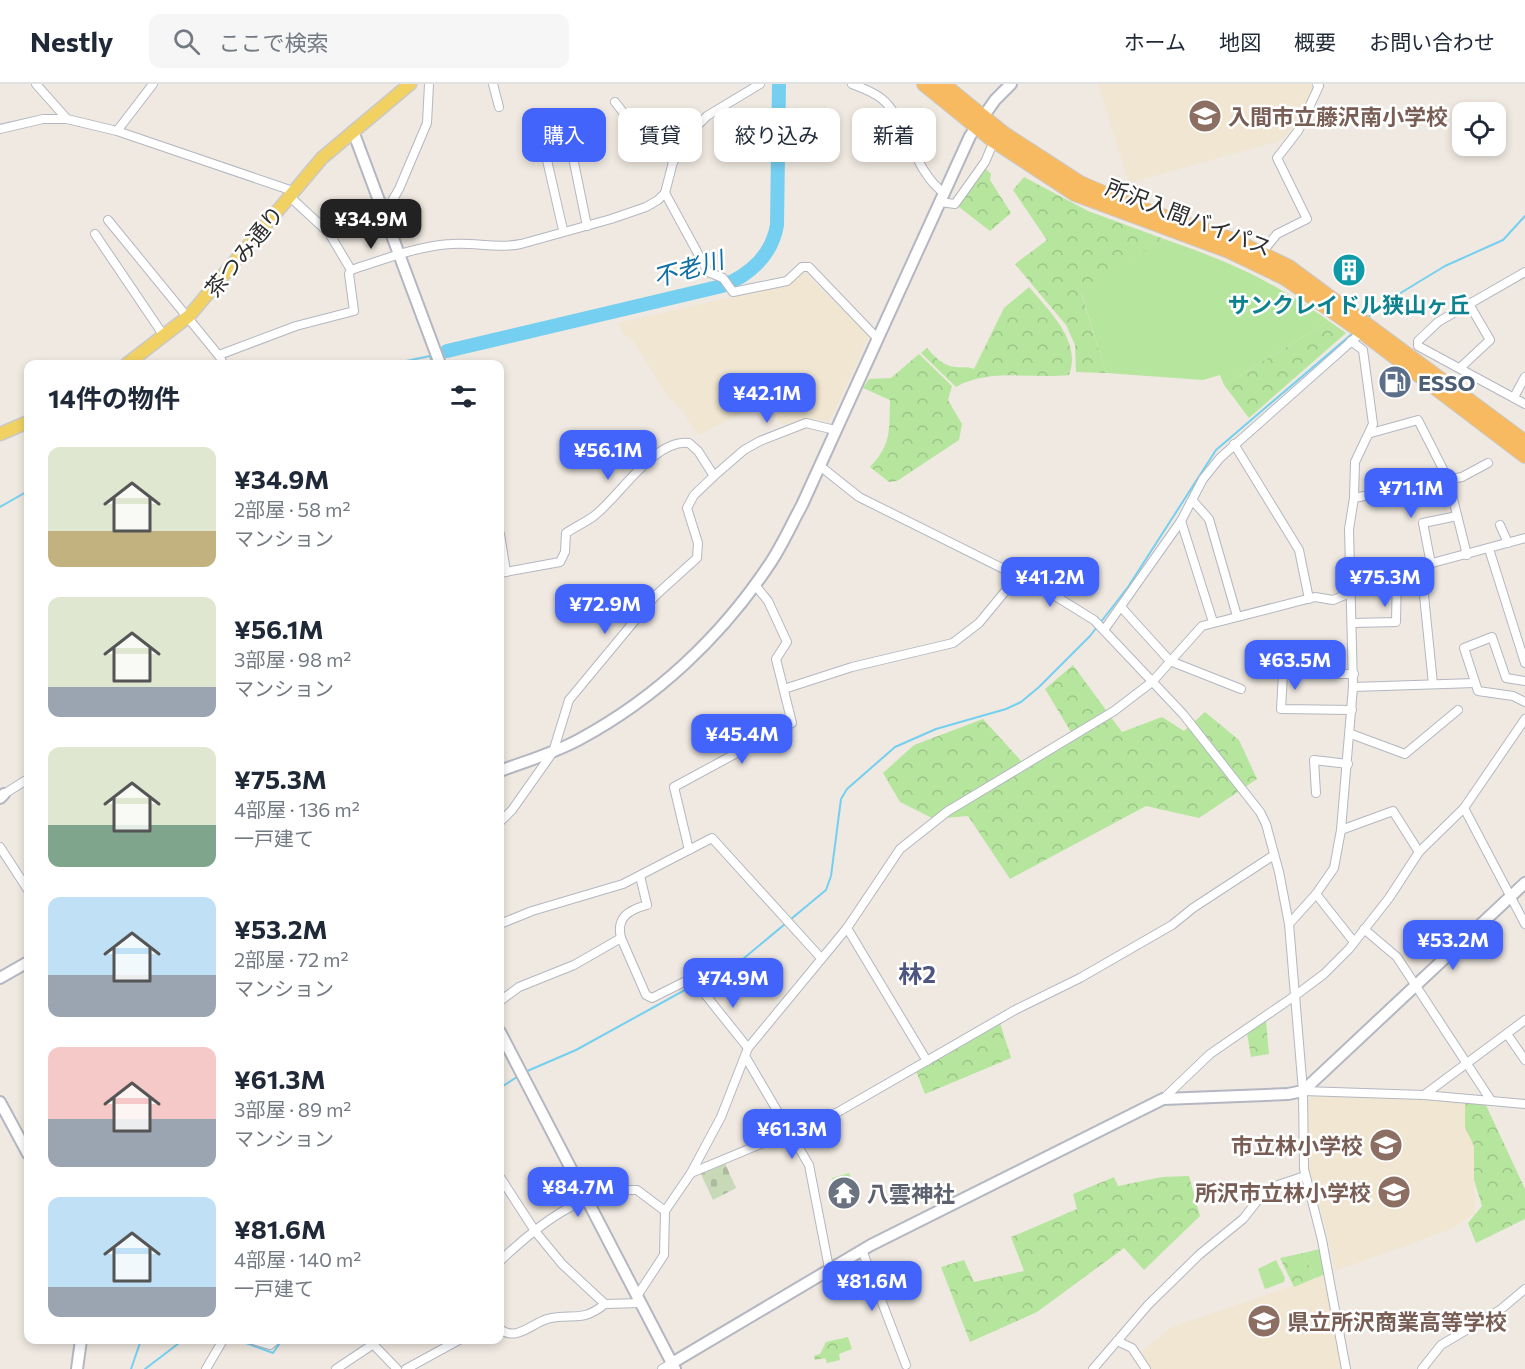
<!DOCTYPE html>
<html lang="ja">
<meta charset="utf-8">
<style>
:root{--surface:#fff;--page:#f6f6f7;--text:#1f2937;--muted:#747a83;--line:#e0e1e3;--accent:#4264fb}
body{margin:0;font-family:Commissioner,"Noto Sans JP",sans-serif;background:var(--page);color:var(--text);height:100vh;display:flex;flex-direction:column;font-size:22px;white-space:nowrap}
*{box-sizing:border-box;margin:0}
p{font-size:20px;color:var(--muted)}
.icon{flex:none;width:33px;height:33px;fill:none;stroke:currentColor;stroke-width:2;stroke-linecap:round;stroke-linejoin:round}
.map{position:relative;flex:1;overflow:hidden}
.sheet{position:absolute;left:24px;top:276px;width:480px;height:984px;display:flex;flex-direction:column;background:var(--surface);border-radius:12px;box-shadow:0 3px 9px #0003}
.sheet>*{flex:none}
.banner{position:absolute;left:522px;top:24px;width:570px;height:54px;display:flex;gap:12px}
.controls{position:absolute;left:1452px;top:18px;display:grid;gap:12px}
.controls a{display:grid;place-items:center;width:54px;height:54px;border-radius:12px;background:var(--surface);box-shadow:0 3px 9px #0003;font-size:30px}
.price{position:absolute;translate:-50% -51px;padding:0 14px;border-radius:12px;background:var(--accent);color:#fff;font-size:20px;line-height:39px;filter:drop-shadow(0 2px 3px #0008)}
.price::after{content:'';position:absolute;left:50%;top:36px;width:18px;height:14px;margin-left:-9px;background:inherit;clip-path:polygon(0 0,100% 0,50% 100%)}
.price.active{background:#222;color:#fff}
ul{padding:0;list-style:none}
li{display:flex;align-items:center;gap:18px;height:150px;padding:0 24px}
li span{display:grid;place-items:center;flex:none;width:168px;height:120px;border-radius:12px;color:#555}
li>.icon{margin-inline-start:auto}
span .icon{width:72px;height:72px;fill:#fffc;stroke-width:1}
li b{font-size:26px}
h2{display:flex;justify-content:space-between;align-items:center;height:72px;padding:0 24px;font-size:26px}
.pill{padding:0 21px;border-radius:12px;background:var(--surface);box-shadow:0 3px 9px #0003;font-size:21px;line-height:54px}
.pill.active{background:var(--accent);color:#fff}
header{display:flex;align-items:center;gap:36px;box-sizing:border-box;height:84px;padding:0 30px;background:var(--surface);border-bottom:2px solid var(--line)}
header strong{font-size:28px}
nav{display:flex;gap:33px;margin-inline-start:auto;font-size:21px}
.search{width:420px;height:54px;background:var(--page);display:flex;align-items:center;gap:15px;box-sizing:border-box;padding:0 21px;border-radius:12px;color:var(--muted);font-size:22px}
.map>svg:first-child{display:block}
</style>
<header>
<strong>Nestly</strong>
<div class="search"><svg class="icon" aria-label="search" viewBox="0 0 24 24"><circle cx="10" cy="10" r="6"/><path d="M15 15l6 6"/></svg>ここで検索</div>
<nav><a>ホーム</a><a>地図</a><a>概要</a><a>お問い合わせ</a></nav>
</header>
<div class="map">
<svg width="1525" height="1285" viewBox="0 0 1525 1285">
<defs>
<pattern id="forest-crowns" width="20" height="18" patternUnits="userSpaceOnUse" patternTransform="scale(1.5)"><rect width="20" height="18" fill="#b6e59e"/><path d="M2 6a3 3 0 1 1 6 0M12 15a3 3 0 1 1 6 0" fill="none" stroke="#9dc588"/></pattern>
<pattern id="cemetery-stones" width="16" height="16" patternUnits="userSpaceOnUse" patternTransform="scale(1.5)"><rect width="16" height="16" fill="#c8d9b8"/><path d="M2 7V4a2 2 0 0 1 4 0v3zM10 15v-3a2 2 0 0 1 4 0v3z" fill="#acbb9e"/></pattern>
</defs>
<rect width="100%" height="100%" fill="#efe9e1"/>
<g fill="#f0e6d1">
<polygon points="1098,0 1311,0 1314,7 1289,50 1276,58 1129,99"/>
<polygon points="801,188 805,189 869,252 829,338 808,334 784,341 759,321 698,351 683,328 667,311 632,255 624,251 618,239 788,200"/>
<polygon points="1336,1011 1466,1017 1474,1059 1475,1129 1449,1146 1335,1187 1323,1132 1308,1083 1306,1020 1312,1013"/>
<polygon points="1326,1190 1343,1285 1149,1285 1140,1269 1170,1244"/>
</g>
<g fill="#b6e59e">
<path d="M1164 155C1228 177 1273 197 1329 237L1224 301 1220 291 1203 296 1106 289 1081 207Z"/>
<polygon points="1320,1165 1326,1190 1315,1194 1303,1169"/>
<polygon points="1276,1176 1285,1194 1284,1198 1265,1205 1258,1185"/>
</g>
<g fill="url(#forest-crowns)">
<polygon points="986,85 991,90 990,96 1011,129 990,147 959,123 959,119"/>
<polygon points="1024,93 1088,127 1164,155 1081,208 1106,289 1076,288 1075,261 1066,241 1015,180 1047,156 1013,106"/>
<path d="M1029 203C1049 227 1082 257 1069 291 1032 295 989 284 956 303L921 269 927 264C934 272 943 282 955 283 962 284 966 282 974 285L1004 224Z"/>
<polygon points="1329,237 1346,249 1249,334 1224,301"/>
<path d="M919 270 952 302 948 316 962 340 959 356 897 397 889 398 870 383C892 360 889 346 890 316L863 304 869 295 891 294Z"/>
<polygon points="1073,581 1122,648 1162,633 1184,647 1205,628 1239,656 1257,695 1199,734 1146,722 1010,795 968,732 934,735 900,718 883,689 914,661 983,635 1024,680 1074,653 1045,605"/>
<polygon points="1266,936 1269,970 1251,973 1247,949"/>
<polygon points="1000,939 1011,974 925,1010 916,987"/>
<polygon points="1465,1018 1485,1019 1525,1105 1525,1135 1476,1159 1468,1139 1482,1122 1474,1096 1474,1062 1465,1043"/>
<polygon points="849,1089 854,1102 838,1108 832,1094"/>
<polygon points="1189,1092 1200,1132 1144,1186 1124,1164 1037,1228 970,1258 941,1183 964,1176 974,1198 1024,1187 1011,1153 1077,1125 1073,1110 1114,1093 1118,1102 1162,1093"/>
<polygon points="1303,1169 1315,1194 1294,1203 1280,1174"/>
<polygon points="848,1253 852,1265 839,1270 840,1276 827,1279 825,1274 815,1276 814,1272 820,1270 826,1258"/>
</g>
<polygon fill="url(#cemetery-stones)" points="724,1077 736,1104 713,1116 700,1088"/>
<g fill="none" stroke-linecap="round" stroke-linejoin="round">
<g stroke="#75cff0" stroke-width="2">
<polyline points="1367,234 1394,213 1445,182 1503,156 1525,132"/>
<polyline points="392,280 430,272 432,279"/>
<polyline points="0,423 28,407"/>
<polyline points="525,988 576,966 694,901 726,889 826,806 831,792 841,715 847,705 895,663 936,645 1006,625 1021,618 1039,603 1090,552 1128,503 1216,366 1353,249"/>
<polyline points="500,1004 520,991"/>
<polyline points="238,1256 273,1269 282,1256"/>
<polyline points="131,1285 141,1256"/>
<polyline points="145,1285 183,1256"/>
</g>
<path stroke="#75cff0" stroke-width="14" d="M447 267 722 202C750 191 772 171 777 141L779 0"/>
<defs>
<g id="minor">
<polyline points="36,0 67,35"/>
<polyline points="493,0 499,23"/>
<path d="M852 0C862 4 874 8 882 15 905 33 914 88 944 109"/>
<polyline points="615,18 647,59 662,61 673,78"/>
<polyline points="0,45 43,35 67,35 117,47 293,107"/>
<polyline points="117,47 153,0"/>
<polyline points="578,58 570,59 587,142"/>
<polyline points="544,63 563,146"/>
<polyline points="665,109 708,188 723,194 733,208 787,197 802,183 809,183 878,255"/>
<polyline points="940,118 955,120 985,78 994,57"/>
<polyline points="384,131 399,105 427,39 429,0"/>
<polyline points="108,136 220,273 223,280"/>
<polyline points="95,150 164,252"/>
<polyline points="1259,172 1277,150 1307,135 1277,74 1298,47 1319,2 1317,0"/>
<path d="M351 186C383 176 417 162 451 160 475 158 497 165 521 160L611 135 646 123 658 116 665 109 673 78 695 44 707 32 760 0"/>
<polyline points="1525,188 1438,238 1418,257 1418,262 1525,320"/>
<polyline points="219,271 296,242 354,227 349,190 351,186 329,149 289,112"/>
<polyline points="1461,283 1490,256 1469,220"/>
<polyline points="1514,313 1525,293"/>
<polyline points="1371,349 1418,336 1448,395 1467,471"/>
<polyline points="1234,360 1299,466 1309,515"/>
<polyline points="820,382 859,413 1044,505 1094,536 1183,630 1260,728 1266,740 1279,788 1289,840 1303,1007 1304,1085 1322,1156 1346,1285"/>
<polyline points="1354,414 1462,393 1488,379"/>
<polyline points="1193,417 1209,435 1237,532"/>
<polyline points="1181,437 1213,538"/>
<polyline points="1500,441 1508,459"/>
<polyline points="500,450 506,488"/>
<polyline points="1489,465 1525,579"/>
<polyline points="1431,480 1423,439 1457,432"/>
<polyline points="1421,482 1433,600"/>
<path d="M500 489 560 478 565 468 566 449C575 443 586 438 594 432 619 413 655 354 689 359L698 367 714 392"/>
<polyline points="1121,523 1170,577 1241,605"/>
<polyline points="1353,539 1396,538 1397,489"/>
<polyline points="1104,546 1181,437 1203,395 1220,374 1362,248"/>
<polyline points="1525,597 1506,594 1492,553 1464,564 1478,607 1513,612 1525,618"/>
<polyline points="1353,603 1475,599"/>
<polyline points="784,605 852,583 953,559 979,539 1017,493"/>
<polyline points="1352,626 1281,625 1283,590 1354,590"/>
<polyline points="1351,650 1405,670 1458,626"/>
<polyline points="1316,709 1314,676 1348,680"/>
<polyline points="4,710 28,695"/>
<polyline points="1464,724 1525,840"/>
<polyline points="500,738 512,726 553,668 569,616 656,511 697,474 698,459 687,424 694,411 714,392 744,366 760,357 806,339 835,346"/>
<polyline points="1341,746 1393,727 1419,768"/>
<polyline points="0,763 28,806"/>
<polyline points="689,766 674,703 792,639 776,575 787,558 768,517 755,501"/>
<polyline points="1316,810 1354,858"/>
<polyline points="500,840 532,827 623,800 712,754 821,874"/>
<polyline points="1289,840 1316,810 1334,784 1341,746 1353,603 1349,445 1354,414 1355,378 1373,340 1363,266 1351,257"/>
<polyline points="847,844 927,977"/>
<polyline points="1364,845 1397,873 1490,1015"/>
<polyline points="621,854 646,911 652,914 692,894 748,964"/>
<path d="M500 917 519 903 574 881 621 854C616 834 628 826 647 821L640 792"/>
<polyline points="1507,950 1525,976"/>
<polyline points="745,972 809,1081 829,1184"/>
<polyline points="1303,1007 1424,1011 1525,1020"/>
<polyline points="1424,1011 1525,936"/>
<polyline points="1163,1015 1210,970 1296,911 1324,890 1349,865 1389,814 1419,768 1464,724 1525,635"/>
<polyline points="691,1089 838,1028 1015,926 1080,894 1172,841 1193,824 1274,771"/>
<polyline points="500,1093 535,1147 562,1180 605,1220 641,1219"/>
<polyline points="862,1166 906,1281"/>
<path d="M500 1177C537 1142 583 1104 637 1106L665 1127"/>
<polyline points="637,1212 664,1171 665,1127 691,1089 721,1033 748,964 847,844 900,765 948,727 1114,627 1152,598 1202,542 1315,513 1333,516 1406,486 1525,454"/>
<path d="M500 1245C516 1258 531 1240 547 1235 573 1228 580 1240 605 1220"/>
<polyline points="253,1256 270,1261 276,1256"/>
<polyline points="369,1256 397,1285"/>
<polyline points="1117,1257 1132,1264 1146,1285"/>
<polyline points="206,1285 223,1256"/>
<polyline points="336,1285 372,1261"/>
<polyline points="406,1285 459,1256"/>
<polyline points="662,1285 672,1279"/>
<polyline points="1093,1285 1148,1221 1200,1170 1243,1135 1262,1111 1275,1102 1305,1092"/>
<polyline points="1422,1285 1441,1261 1500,1226 1525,1205"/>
</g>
<g id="tertiary">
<polyline points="353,47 440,280"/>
<path d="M500 687C526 677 555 669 580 655 656 614 721 553 769 481 782 462 791 441 802 421L970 52 995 16 1011 0"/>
<polyline points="0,714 4,710"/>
<polyline points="0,894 28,878"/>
<polyline points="500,948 675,1285"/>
<polyline points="0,1018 28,1070"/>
<polyline points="672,1279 871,1161 1163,1015 1288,1010 1303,1007 1525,799"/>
<polyline points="77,1285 81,1256"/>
</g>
<g id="primary">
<polyline points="127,280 189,232 322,74 410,0"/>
<polyline points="0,350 28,338"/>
</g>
<g id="trunk">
<polyline points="924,0 994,57 1075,110 1229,167 1285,194 1362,248 1525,372"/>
<polyline points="943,0 1003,49 1080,99 1136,123 1233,156 1289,183 1525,358"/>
</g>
</defs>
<use href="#minor" stroke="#b4b7c1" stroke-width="10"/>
<use href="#tertiary" stroke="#b4b7c1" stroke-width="14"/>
<use href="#primary" stroke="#c9c9c9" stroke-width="15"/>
<use href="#trunk" stroke="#c9c9c9" stroke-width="16"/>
<use href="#minor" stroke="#fff" stroke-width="8"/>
<use href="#tertiary" stroke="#fff" stroke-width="10"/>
<use href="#primary" stroke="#f2d163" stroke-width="12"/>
<use href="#trunk" stroke="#f8ba60" stroke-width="14"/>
</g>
<defs>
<symbol id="school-disc" viewBox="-11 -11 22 22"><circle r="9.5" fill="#8d6e63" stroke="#fff"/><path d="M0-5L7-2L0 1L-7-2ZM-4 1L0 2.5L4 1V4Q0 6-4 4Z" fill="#fff"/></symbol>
<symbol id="building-disc" viewBox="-11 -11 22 22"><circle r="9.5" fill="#0f9aa8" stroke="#fff"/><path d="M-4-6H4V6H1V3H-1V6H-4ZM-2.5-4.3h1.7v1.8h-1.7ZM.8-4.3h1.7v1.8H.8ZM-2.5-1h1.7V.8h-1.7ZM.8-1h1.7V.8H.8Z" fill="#fff"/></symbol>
<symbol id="fuel-disc" viewBox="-11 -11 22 22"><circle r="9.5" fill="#5c6f8a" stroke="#fff"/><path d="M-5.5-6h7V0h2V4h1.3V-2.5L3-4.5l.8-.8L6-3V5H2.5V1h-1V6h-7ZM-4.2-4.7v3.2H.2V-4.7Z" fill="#fff"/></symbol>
<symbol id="temple-disc" viewBox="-11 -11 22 22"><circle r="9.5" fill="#6b7280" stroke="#fff"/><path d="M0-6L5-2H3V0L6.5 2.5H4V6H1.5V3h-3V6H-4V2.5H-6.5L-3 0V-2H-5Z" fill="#fff"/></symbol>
</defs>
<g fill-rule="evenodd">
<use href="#school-disc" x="1186" y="13" width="38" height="38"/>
<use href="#building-disc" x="1330" y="167" width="38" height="38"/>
<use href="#fuel-disc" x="1376" y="279" width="38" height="38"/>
<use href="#school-disc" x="1367" y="1042" width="38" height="38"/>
<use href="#school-disc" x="1375" y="1089" width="38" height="38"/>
<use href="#temple-disc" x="825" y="1090" width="38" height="38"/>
<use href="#school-disc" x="1245" y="1218" width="38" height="38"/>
</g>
<g text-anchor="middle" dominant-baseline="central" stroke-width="5" stroke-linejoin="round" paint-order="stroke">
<g font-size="22" font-weight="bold" fill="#785e54" stroke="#fff" text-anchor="start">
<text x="1228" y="32">入間市立藤沢南小学校</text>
<text x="1363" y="1061" text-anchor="end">市立林小学校</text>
<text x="1371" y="1108" text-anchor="end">所沢市立林小学校</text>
<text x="1287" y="1237">県立所沢商業高等学校</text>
</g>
<g font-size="22" fill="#2e2e2e" stroke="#fff">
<text transform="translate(1189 133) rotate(21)">所沢入間バイパス</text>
<text transform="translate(244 167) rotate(-51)">茶つみ通り</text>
</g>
<g font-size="22" font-weight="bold" fill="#0d838f" stroke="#fff">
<text x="1349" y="220">サンクレイドル狭山ヶ丘</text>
</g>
<g font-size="22" font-weight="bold" fill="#4e5e75" stroke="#fff" text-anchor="start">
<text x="1418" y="298">ESSO</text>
</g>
<g font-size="22" font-weight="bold" fill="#5b616d" stroke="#fff" text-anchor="start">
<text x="867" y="1109">八雲神社</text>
</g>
<g font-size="24" font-style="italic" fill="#0d6fa3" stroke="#fff">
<text transform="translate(688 184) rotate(-16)">不老川</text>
</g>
<g font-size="24" font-weight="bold" fill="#4d5680" stroke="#fff">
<text x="917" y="889">林2</text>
</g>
</g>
</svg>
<div class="controls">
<a><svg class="icon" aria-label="locate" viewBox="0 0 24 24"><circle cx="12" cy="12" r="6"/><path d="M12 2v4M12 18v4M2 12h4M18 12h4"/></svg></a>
</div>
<b class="price active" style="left:371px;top:166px">¥34.9M</b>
<b class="price" style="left:767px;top:340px">¥42.1M</b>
<b class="price" style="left:608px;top:397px">¥56.1M</b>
<b class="price" style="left:1411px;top:435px">¥71.1M</b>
<b class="price" style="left:1050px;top:524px">¥41.2M</b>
<b class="price" style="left:1385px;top:524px">¥75.3M</b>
<b class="price" style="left:605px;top:551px">¥72.9M</b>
<b class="price" style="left:1295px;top:607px">¥63.5M</b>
<b class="price" style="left:742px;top:681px">¥45.4M</b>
<b class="price" style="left:1453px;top:887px">¥53.2M</b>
<b class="price" style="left:733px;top:925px">¥74.9M</b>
<b class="price" style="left:792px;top:1076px">¥61.3M</b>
<b class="price" style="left:578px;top:1134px">¥84.7M</b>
<b class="price" style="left:872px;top:1228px">¥81.6M</b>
<div class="banner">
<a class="pill active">購入</a>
<a class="pill">賃貸</a>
<a class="pill">絞り込み</a>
<a class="pill">新着</a>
</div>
<section class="sheet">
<h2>14件の物件<svg class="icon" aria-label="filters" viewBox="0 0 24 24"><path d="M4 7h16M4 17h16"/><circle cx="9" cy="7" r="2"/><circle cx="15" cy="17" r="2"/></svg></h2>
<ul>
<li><span style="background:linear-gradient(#dfe7d0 70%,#c2b280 0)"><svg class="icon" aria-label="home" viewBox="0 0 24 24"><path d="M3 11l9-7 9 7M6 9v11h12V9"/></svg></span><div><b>¥34.9M</b><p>2部屋 · 58 m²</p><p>マンション</p></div></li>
<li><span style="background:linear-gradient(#dfe7d0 75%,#9aa5b1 0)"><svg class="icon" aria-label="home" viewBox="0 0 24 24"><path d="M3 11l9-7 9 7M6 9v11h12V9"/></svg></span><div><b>¥56.1M</b><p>3部屋 · 98 m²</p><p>マンション</p></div></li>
<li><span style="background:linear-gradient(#dfe7d0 65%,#7fa58c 0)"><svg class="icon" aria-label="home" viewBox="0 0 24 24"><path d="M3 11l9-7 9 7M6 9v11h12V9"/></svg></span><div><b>¥75.3M</b><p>4部屋 · 136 m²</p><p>一戸建て</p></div></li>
<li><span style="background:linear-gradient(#bfe0f5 65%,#9aa5b1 0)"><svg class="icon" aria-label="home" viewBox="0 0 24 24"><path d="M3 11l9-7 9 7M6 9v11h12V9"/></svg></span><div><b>¥53.2M</b><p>2部屋 · 72 m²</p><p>マンション</p></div></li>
<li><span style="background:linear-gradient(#f6c9c9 60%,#9aa5b1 0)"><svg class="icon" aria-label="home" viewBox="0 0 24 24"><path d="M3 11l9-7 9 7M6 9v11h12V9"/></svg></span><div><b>¥61.3M</b><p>3部屋 · 89 m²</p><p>マンション</p></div></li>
<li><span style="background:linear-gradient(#bfe0f5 75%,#9aa5b1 0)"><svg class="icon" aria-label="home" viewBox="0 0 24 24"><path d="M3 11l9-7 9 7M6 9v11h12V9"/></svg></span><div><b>¥81.6M</b><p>4部屋 · 140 m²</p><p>一戸建て</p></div></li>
</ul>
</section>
</div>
